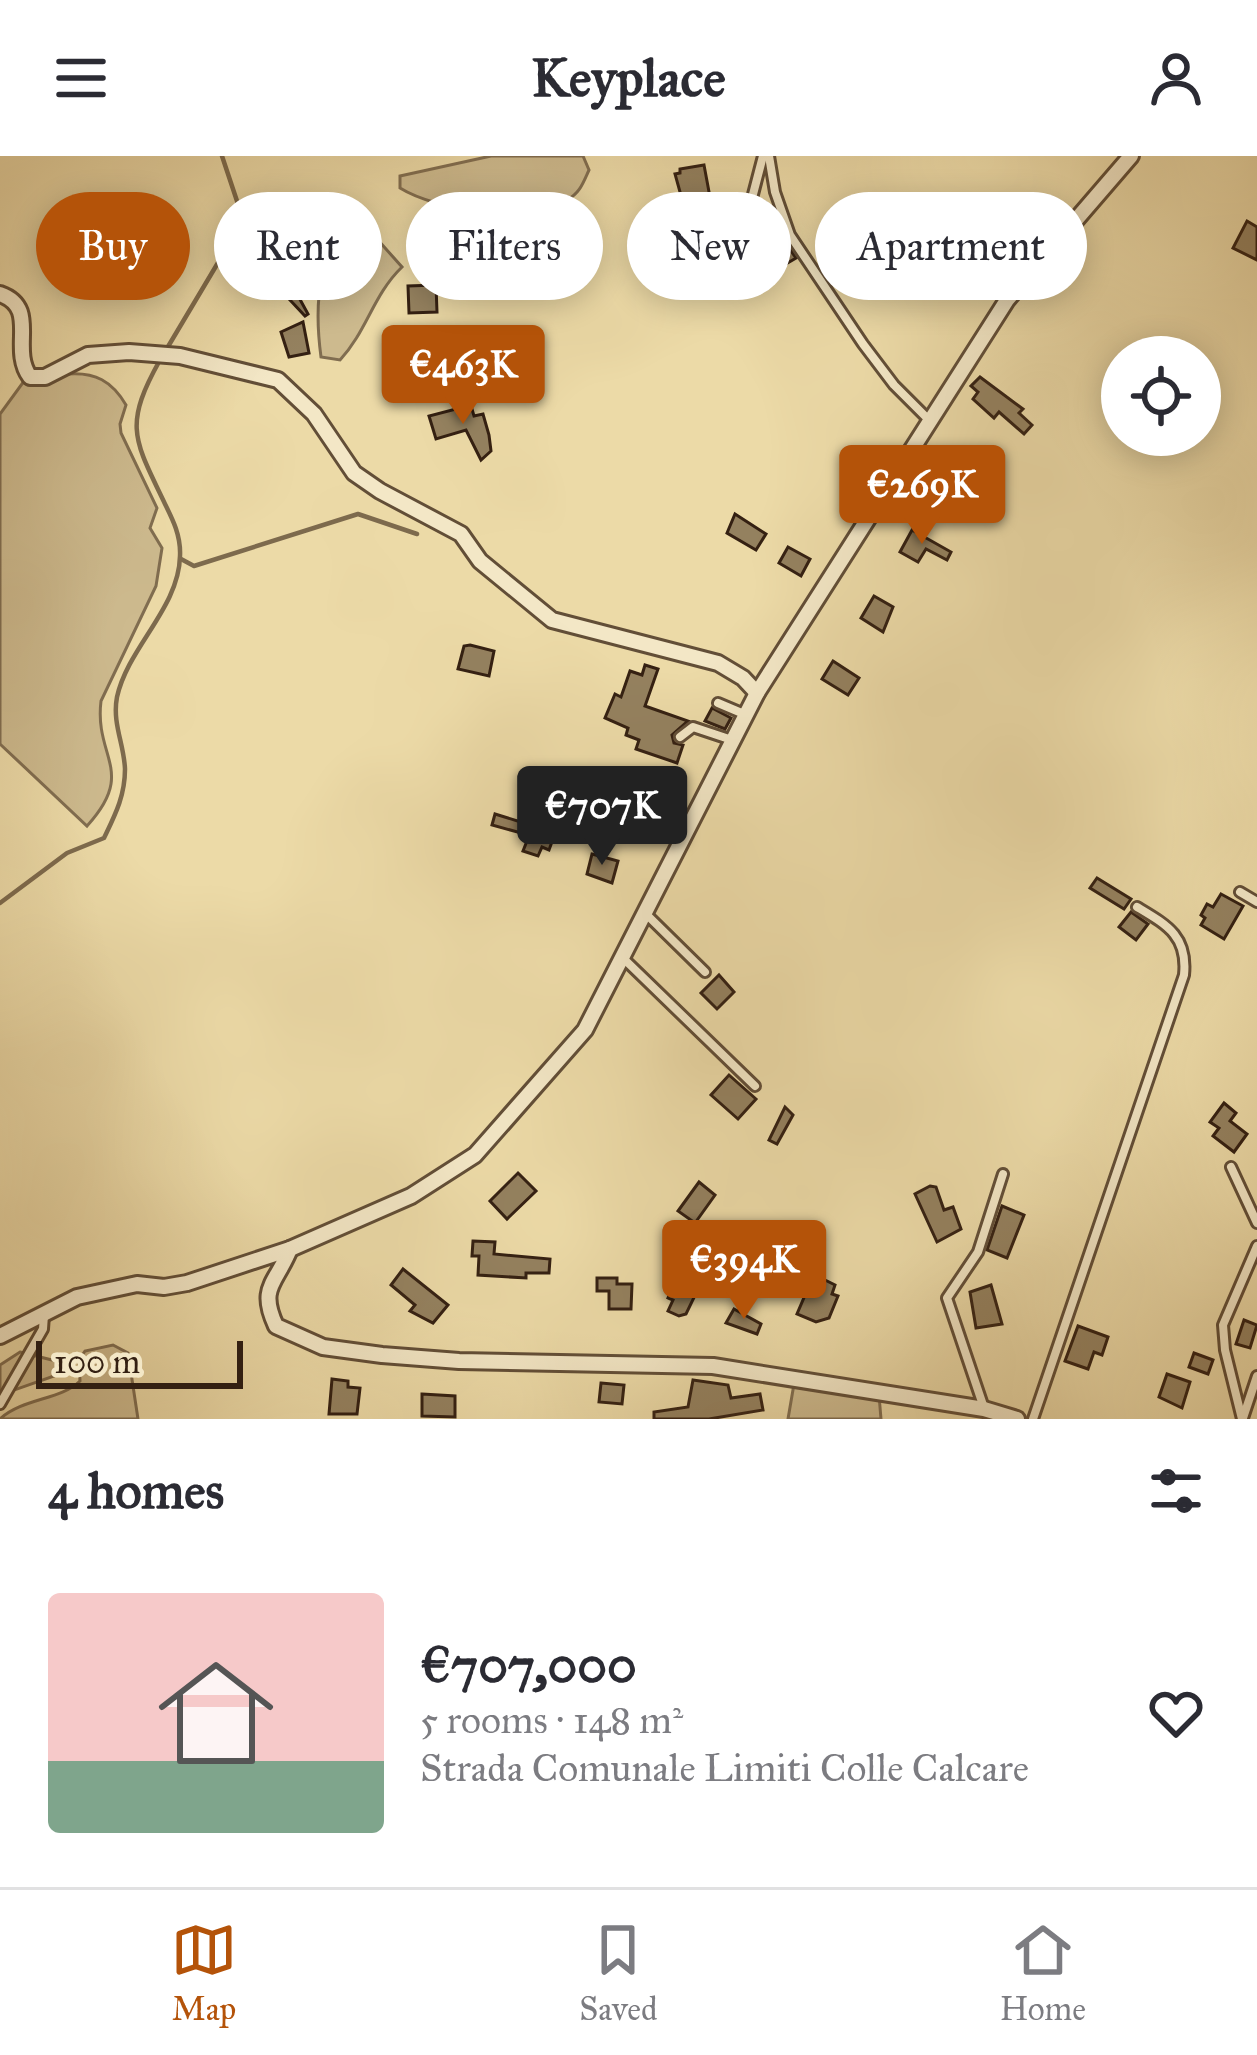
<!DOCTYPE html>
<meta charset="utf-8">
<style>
:root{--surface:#fff;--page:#f2f2f3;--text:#2b2b33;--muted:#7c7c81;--line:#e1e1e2;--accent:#b45309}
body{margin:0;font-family:"IM FELL Great Primer",serif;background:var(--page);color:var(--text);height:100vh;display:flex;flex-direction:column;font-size:45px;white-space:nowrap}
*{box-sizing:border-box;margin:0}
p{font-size:39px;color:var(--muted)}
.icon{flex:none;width:66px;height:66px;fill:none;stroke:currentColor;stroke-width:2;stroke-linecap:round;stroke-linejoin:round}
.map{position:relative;height:1263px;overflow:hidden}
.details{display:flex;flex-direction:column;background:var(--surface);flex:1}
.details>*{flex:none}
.hud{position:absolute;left:36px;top:36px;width:1185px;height:108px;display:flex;gap:24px}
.fabs{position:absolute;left:1101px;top:180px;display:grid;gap:24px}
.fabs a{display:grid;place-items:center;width:120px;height:120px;border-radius:50%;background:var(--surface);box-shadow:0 6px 30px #0003;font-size:60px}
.scale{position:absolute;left:36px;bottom:30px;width:207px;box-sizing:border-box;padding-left:12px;border:6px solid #342012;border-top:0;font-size:33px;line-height:42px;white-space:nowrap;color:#342012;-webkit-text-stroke:9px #f3e7c6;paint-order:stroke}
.price{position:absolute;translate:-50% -102px;padding:0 27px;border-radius:12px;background:var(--accent);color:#fff;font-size:39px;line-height:78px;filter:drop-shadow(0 3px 6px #0008)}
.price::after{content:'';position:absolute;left:50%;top:72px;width:36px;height:27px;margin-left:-18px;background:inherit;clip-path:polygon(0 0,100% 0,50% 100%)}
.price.active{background:#222;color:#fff}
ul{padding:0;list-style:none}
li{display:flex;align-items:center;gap:36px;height:300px;padding:0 48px}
li span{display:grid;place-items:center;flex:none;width:336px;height:240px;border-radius:12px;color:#555}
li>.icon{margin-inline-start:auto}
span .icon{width:144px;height:144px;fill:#fffc;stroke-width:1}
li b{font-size:51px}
h2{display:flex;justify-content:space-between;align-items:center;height:144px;padding:0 48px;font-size:51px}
.tag{padding:0 42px;border-radius:54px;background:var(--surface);box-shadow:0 6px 30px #0003;font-size:42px;line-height:108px}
.tag.active{background:var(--accent);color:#fff}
header{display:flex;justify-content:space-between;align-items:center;height:156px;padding:0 48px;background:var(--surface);font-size:54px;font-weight:700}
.dock{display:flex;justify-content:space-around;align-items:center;height:168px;border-top:3px solid var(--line);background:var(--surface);font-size:33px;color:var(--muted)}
.dock a{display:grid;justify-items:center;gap:6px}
.dock .active{color:var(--accent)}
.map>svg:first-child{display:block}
</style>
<header><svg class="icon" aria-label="menu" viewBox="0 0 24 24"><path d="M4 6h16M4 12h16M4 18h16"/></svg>Keyplace<svg class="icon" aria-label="person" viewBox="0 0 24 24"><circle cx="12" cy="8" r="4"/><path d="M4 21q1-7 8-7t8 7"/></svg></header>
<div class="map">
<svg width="1257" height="1263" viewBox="0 0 1257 1263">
<rect width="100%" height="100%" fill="#ecdaa7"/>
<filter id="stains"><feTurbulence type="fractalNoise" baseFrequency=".00167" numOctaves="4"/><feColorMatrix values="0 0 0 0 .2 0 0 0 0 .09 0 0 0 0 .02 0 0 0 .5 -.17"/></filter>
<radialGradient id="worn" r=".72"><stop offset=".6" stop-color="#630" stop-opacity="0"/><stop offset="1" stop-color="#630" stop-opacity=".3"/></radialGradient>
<g fill="#cdba8e" stroke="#806d50" stroke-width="3">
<path d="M491 0H583L589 14C583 27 580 37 567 44 529 68 437 55 400 32V20Z"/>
<circle cx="521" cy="93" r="16"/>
<path d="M359 78 378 84 402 111C373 139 367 175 340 204L321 201C316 164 315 113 338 82Z"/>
<path d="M68 218C95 216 112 225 126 249L120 268 121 277 157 352 150 372 162 392 156 430 101 545C94 602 137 615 87 670L0 588V258L27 221 43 226Z"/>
<path d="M113 1189 128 1197 138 1263H0C23 1242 61 1244 80 1225L79 1204 85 1195Z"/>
<polygon points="20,1196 56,1205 57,1219 0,1239 0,1209"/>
<polygon points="794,1228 879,1239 881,1263 788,1263"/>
</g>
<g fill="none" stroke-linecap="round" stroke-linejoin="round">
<g stroke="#7d6a4d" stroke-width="4.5">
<polyline points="166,194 222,100 241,57 222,0"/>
<polyline points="181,403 194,410 358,358 417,378"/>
<path d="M0 747 67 697 104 682C115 659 125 640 125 613 124 588 112 567 117 541 128 491 179 452 180 400 181 380 173 364 165 348 134 283 123 270 160 204"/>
</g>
</g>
<g fill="#94815f" stroke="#342012" stroke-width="3">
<polygon points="704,9 715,68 690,72 675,18 680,17 680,13"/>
<polygon points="766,47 777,68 766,76 753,55"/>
<polygon points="1247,65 1257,71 1257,104 1233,92"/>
<polygon points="770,82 776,93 786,88 796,102 774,115 759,89"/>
<polygon points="304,113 312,124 297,138 308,158 305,160 275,128 284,116 288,121 294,116 297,121"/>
<polygon points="436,129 437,156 409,157 408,130"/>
<polygon points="303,166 309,197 289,201 281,176"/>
<polygon points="980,221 1023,253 1019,257 1032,269 1024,278 999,256 994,262 973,243 978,236 971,230"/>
<polygon points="469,243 474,260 483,258 489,279 491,295 481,304 466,274 436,283 429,260 460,252 458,247"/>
<polygon points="735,358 766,378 756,394 727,377"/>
<polygon points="912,374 951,396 947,404 926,393 918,406 900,396"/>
<polygon points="788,391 810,403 801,420 779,407"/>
<polygon points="874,440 893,451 883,476 861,462"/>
<polygon points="470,489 494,495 489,520 458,513 464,490"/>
<polygon points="833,505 859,522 848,539 822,523"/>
<polygon points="645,509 658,513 645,550 688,565 672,579 674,587 683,589 677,607 636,593 639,584 626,579 628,572 605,562 615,538 621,541 630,515 642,519"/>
<polygon points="712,552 731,562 725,573 705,565"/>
<polygon points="495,658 524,667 521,677 492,669"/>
<polygon points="531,675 553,683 549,694 542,691 538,700 523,695"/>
<polygon points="592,698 618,705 612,727 587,718"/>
<polygon points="1097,722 1131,743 1124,753 1090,732"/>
<polygon points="1221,738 1243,750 1224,783 1201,769 1205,762 1201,759 1207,748 1213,751"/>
<polygon points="1131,756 1148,768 1136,784 1119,771"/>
<polygon points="719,819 734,836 717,853 701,837"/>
<polygon points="729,919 756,943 738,963 711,939"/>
<polygon points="1224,947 1236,957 1230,965 1247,978 1234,996 1213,980 1219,972 1210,966"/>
<polygon points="785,951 793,959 777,988 769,984"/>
<polygon points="518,1017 536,1035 507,1063 490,1045"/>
<polygon points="699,1026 715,1039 695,1067 678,1055"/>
<polygon points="930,1030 936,1031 944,1054 953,1051 961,1073 937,1086 915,1038"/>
<polygon points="1002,1050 1024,1059 1007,1102 987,1094"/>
<polygon points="473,1085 495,1086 494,1098 550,1103 549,1117 526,1117 526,1122 478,1119 479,1100 472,1100"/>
<polygon points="403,1113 448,1149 433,1167 410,1155 415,1149 391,1129"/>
<polygon points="677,1121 701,1127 686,1158 679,1160 668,1155 673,1144 668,1142"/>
<polygon points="597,1122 617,1122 617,1128 632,1128 631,1153 609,1153 609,1135 597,1135"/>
<polygon points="821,1122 835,1129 832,1138 838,1140 829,1162 816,1166 797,1158 812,1123 820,1126"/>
<polygon points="991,1129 1002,1168 976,1172 970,1136"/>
<polygon points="734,1153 761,1168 757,1178 726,1167"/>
<polygon points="1244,1164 1257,1169 1250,1192 1236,1188"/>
<polygon points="1078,1170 1108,1181 1102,1199 1094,1196 1088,1213 1065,1205"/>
<polygon points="1194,1197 1213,1204 1208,1218 1189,1211"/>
<polygon points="1167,1218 1190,1226 1182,1252 1159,1241"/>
<polygon points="332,1223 348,1225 348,1231 360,1232 357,1258 329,1258"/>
<polygon points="693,1224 728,1229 731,1242 760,1238 763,1254 709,1263 654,1263 654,1256 688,1251"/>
<polygon points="601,1227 624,1229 622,1248 599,1246"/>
<polygon points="422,1238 455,1240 455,1261 422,1260"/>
</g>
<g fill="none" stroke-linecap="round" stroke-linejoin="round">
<defs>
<g id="lane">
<polyline points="769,0 775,36 790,79 863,188 894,229 929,264"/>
<polyline points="728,61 751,46 763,0"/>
<polyline points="718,547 744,558"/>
<polyline points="680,581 693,571 732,584"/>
<polyline points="1240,736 1257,746"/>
<polyline points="646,758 705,816"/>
<polyline points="624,803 755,930"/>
<polyline points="1231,1011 1257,1067"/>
<polyline points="0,1248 43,1173 44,1159"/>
<polyline points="984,1252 947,1142 978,1096 1003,1018"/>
<polyline points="1243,1262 1257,1220"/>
<path d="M1033 1263 1184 819C1188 780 1167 769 1137 751"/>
<polyline points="1242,1263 1225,1194 1223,1169 1257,1090"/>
</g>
<g id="street">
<path d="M0 138C40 152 9 192 30 221H45L88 199 129 196 180 200 278 224 314 258 354 317 380 335 461 378 480 405 552 464 718 507 743 522 757 537"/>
<path d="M290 1093C276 1128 258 1131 276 1170L323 1191 382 1199 459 1205 713 1210 984 1253 1017 1263"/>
<polyline points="0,1180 77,1141 137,1128 164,1131 187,1127 290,1093 411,1040 475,999 585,874 757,537 1007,144 1131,0"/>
</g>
</defs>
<use href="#lane" stroke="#624e37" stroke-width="14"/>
<use href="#street" stroke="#624e37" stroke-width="20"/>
<use href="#lane" stroke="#f3e7c6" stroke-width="8"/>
<use href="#street" stroke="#f3e7c6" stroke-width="14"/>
</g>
<rect width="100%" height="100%" filter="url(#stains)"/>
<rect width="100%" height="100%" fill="url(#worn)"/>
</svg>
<div class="fabs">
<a><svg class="icon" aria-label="locate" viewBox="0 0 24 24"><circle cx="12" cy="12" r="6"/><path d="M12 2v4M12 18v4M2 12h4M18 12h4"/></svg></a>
</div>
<div class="scale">100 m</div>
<b class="price" style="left:463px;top:271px">€463K</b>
<b class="price" style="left:922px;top:391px">€269K</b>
<b class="price active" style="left:602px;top:712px">€707K</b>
<b class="price" style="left:744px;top:1166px">€394K</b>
<div class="hud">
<a class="tag active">Buy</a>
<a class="tag">Rent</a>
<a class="tag">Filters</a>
<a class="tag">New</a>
<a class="tag">Apartment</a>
</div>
</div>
<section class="details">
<h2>4 homes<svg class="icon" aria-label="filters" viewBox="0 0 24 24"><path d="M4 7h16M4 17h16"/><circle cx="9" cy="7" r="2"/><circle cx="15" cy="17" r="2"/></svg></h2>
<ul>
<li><span style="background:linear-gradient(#f6c9c9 70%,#7fa58c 0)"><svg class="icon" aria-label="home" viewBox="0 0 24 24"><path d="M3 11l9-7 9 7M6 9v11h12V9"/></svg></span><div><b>€707,000</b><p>5 rooms · 148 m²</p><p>Strada Comunale Limiti Colle Calcare</p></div><svg class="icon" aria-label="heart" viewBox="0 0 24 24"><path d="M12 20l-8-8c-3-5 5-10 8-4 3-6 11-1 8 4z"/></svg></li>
</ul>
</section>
<nav class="dock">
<a class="active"><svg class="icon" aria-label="map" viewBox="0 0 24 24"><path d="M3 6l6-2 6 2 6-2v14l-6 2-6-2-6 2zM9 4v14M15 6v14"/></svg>Map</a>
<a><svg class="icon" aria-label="saved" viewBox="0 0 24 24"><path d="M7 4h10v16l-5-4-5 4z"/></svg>Saved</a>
<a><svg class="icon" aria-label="home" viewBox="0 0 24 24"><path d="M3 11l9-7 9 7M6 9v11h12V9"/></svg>Home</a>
</nav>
